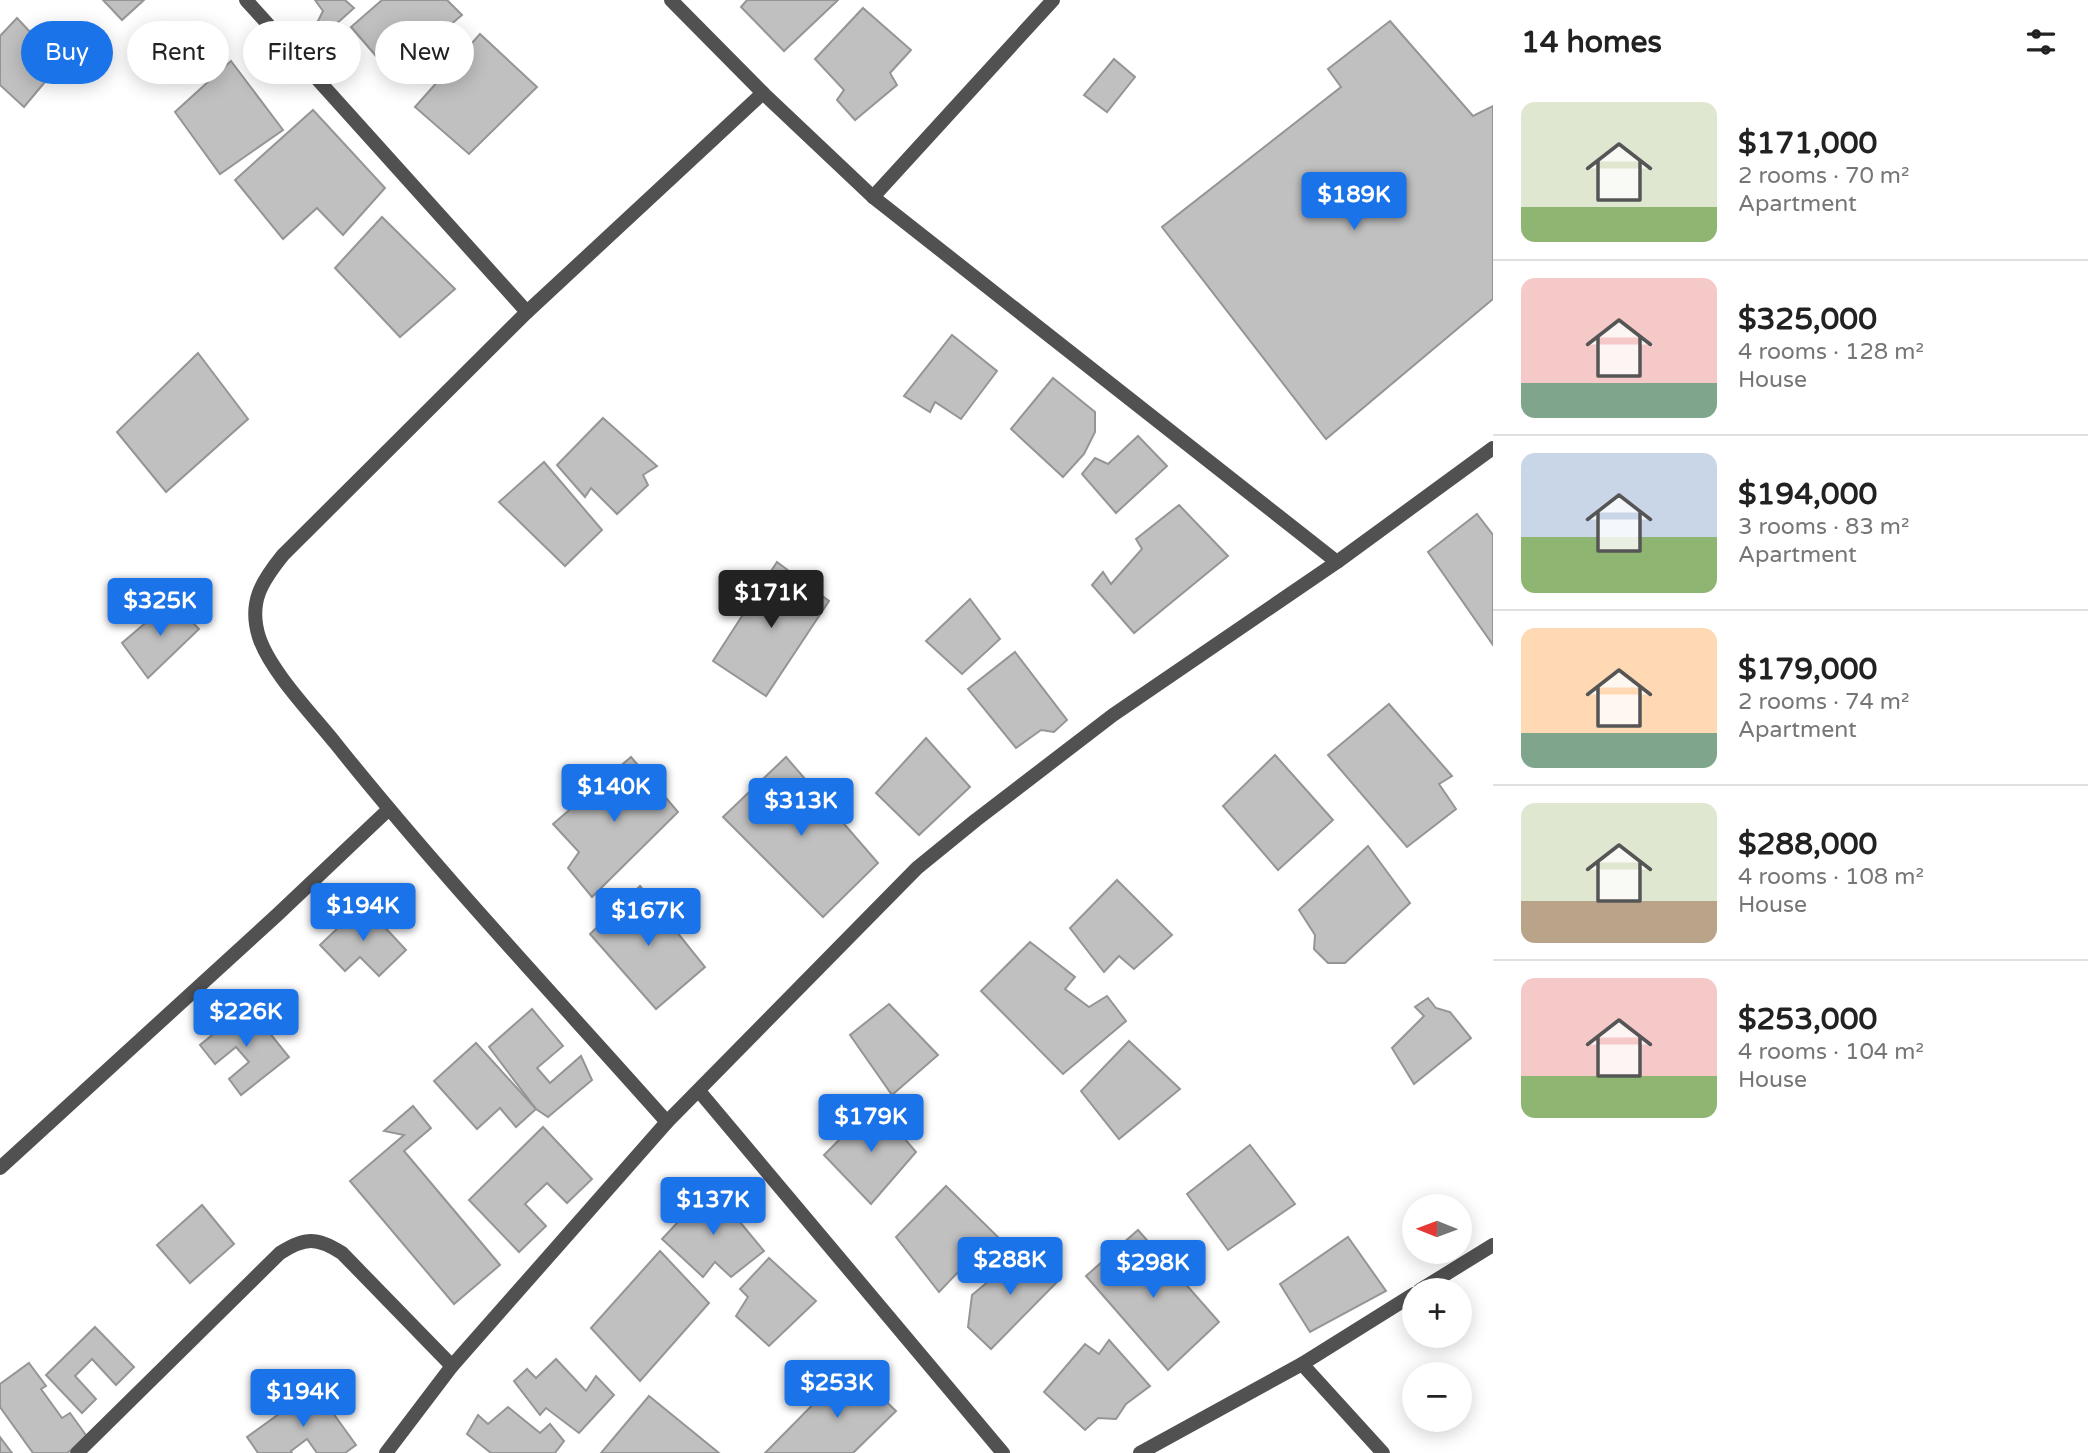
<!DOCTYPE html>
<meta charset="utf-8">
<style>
:root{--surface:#fff;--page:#f2f2f2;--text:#222;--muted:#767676;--line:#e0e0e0;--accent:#1a73e8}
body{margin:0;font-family:"Varela Round",sans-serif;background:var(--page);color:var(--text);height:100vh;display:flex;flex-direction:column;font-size:26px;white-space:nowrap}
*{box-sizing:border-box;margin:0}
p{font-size:23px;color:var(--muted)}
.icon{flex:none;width:38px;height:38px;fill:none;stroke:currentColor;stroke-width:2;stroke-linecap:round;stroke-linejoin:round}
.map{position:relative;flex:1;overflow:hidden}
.drawer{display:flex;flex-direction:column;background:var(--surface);width:595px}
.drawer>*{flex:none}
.hud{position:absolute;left:21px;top:21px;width:665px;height:63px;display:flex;gap:14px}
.needle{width:46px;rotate:271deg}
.buttons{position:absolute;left:1402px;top:1194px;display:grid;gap:14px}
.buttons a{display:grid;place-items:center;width:70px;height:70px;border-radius:50%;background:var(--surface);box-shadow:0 4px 18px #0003;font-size:35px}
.price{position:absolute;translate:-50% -60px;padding:0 16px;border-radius:7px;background:var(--accent);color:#fff;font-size:23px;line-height:46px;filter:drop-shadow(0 2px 4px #0008)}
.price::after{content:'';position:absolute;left:50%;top:42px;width:21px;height:16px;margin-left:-10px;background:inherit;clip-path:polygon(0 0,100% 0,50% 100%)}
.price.on{background:#222;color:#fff}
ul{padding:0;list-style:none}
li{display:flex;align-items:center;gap:21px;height:175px;padding:0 28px}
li+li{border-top:2px solid var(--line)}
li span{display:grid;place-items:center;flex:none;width:196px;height:140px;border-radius:14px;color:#555}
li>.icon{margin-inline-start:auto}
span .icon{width:84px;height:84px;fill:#fffc;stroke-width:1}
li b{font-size:30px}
h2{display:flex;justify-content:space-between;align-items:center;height:84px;padding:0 28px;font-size:30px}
.pill{padding:0 24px;border-radius:32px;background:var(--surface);box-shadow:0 4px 18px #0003;font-size:24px;line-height:63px}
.pill.on{background:var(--accent);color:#fff}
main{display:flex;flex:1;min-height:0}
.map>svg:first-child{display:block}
</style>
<main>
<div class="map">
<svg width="1493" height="1453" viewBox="0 0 1493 1453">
<rect width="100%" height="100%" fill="#fff"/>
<g fill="#c0c0c0" stroke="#959595" stroke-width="2">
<polygon points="103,0 144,0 122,20"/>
<polygon points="315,0 345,0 354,8 325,34 315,27 323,11"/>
<polygon points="382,0 447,0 462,15 408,61 393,49 383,64 351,27"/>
<polygon points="747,0 838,0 784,51 741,7"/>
<polygon points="863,8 911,50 890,73 897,85 855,120 837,100 844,90 815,59"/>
<polygon points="17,18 60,64 24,107 0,85 0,36"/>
<polygon points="1390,21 1473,116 1493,106 1493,299 1326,439 1162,227 1341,87 1328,69"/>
<polygon points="480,34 537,87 469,154 415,107"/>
<polygon points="1114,59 1135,77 1107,112 1084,95"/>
<polygon points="231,61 283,130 220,174 175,112"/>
<polygon points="313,110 385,188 343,235 317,208 283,239 235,180"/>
<polygon points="382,217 455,289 400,337 335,268"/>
<polygon points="952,335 997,371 961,419 935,402 930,412 904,396"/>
<polygon points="198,353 248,419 166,492 117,432"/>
<polygon points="1053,378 1095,412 1095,432 1084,454 1063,477 1011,429"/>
<polygon points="603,418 657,466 643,475 648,485 617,514 591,488 585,497 557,465"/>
<polygon points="1138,436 1167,466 1116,513 1082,474 1095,458 1108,464"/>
<polygon points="544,462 602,530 565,566 499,502"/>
<polygon points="1179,505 1228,556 1134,633 1092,585 1103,572 1111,584 1142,549 1136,539"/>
<polygon points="1477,514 1493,535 1493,645 1428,552"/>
<polygon points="777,562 829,601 766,696 713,661"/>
<polygon points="970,599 1000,639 962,674 926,641"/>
<polygon points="171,601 199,629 148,678 122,643"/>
<polygon points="1015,652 1067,720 1054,732 1041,730 1016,748 968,689"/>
<polygon points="1389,704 1452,776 1439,784 1456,809 1407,847 1328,755"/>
<polygon points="926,738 970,787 919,835 876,793"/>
<polygon points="1275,755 1333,820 1278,870 1223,806"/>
<polygon points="631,757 678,812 592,897 568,868 579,852 553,824"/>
<polygon points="786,757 878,863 823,917 723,817"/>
<polygon points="1368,846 1410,903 1345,963 1328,963 1314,949 1315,935 1299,910"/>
<polygon points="1117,880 1172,935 1134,969 1119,956 1104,972 1070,928"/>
<polygon points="640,886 705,967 656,1009 590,934"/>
<polygon points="363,904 406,950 379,976 360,957 345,971 320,945"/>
<polygon points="1030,942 1075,977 1065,989 1089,1007 1107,996 1126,1021 1063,1074 981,991"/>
<polygon points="1428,998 1436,1008 1450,1012 1471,1038 1414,1084 1392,1048 1424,1016 1415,1007"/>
<polygon points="889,1004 938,1055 892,1095 850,1035"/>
<polygon points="248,1006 289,1057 241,1095 229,1079 249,1062 236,1047 215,1064 200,1045"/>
<polygon points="532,1009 563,1046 537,1068 550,1083 581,1056 592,1080 548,1117 536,1109 489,1047"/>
<polygon points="1129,1041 1180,1089 1119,1139 1081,1091"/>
<polygon points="476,1043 536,1109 516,1127 500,1108 477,1129 434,1081"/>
<polygon points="875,1104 916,1152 871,1204 824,1155"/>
<polygon points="413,1106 431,1128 404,1151 500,1265 454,1304 350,1181 404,1135 384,1131"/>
<polygon points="543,1127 592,1179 567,1203 547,1183 525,1204 546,1226 519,1252 469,1200"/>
<polygon points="1250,1145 1295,1204 1228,1250 1187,1194"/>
<polygon points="946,1186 1001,1240 972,1276 961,1269 939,1292 896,1237"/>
<polygon points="711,1187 764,1251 731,1277 715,1262 703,1277 662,1239"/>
<polygon points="202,1205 234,1244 190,1283 157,1245"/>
<polygon points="1138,1230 1219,1322 1168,1370 1086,1276"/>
<polygon points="1348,1237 1386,1291 1310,1332 1280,1284"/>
<polygon points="1030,1247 1060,1279 991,1349 968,1327 972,1295"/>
<polygon points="660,1251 709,1303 640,1381 591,1328"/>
<polygon points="769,1258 816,1301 769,1346 736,1316 748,1297 740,1289"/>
<polygon points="95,1327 134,1367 116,1385 92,1359 75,1376 96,1399 82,1413 46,1375"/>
<polygon points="1109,1340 1150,1386 1126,1404 1116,1419 1098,1418 1085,1430 1044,1392 1085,1344 1099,1354"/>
<polygon points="556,1359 586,1391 596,1376 614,1395 579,1433 546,1408 540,1415 514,1381 527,1369 536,1378"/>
<polygon points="29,1363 46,1386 41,1389 62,1418 70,1413 88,1438 67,1453 33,1453 0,1407 0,1384"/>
<polygon points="850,1367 896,1411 853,1453 765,1453"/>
<polygon points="315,1388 356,1445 345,1453 317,1453 307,1439 291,1451 292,1453 258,1453 247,1437"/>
<polygon points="649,1396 719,1453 601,1453"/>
<polygon points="508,1407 540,1433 550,1424 564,1441 555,1453 491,1453 467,1434 478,1415 488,1424"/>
<polygon points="0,1437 12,1453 0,1453"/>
</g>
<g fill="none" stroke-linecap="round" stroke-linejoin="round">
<g stroke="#515151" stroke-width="14">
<polyline points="246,0 527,312"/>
<polyline points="671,0 763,93 873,197 1337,562"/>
<polyline points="873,197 1053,0"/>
<polyline points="699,1091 1003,1453"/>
<path d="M667 1122C556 997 440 874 336 744 312 714 270 671 259 637 248 602 262 581 283 555L527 312 763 93"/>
<polyline points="0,1168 277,915 389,809"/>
<polyline points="1420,1290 1493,1245"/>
<polyline points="1302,1364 1383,1453"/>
<path d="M77 1453 280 1253C305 1237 317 1237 342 1253L452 1366"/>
<polyline points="386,1453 452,1366 667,1122 917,868 976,820 1113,715 1337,562 1493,448"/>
<polyline points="1140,1453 1302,1364 1414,1294"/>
</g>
</g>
</svg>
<div class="buttons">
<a><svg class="needle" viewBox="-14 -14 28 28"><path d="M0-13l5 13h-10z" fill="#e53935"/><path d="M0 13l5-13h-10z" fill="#767676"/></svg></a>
<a>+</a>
<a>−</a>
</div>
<b class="price" style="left:1354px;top:232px">$189K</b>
<b class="price on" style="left:771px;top:630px">$171K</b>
<b class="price" style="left:160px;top:638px">$325K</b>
<b class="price" style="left:614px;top:824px">$140K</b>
<b class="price" style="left:801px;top:838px">$313K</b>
<b class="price" style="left:363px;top:943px">$194K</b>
<b class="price" style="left:648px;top:948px">$167K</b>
<b class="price" style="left:246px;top:1049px">$226K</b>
<b class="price" style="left:871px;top:1154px">$179K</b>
<b class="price" style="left:713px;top:1237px">$137K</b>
<b class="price" style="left:1010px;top:1297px">$288K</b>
<b class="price" style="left:1153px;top:1300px">$298K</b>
<b class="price" style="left:837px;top:1420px">$253K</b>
<b class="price" style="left:303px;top:1429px">$194K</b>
<div class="hud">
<a class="pill on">Buy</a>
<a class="pill">Rent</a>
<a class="pill">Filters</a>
<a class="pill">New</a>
</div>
</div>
<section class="drawer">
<h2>14 homes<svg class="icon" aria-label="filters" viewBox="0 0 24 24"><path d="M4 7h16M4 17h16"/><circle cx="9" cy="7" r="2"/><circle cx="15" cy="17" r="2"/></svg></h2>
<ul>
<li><span style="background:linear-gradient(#dfe7d0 75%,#8fb573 0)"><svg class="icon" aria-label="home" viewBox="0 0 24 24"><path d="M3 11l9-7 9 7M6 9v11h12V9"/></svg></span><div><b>$171,000</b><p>2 rooms · 70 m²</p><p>Apartment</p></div></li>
<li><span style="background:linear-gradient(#f6c9c9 75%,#7fa58c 0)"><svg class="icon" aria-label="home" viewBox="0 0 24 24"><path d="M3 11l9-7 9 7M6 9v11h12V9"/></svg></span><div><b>$325,000</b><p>4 rooms · 128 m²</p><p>House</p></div></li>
<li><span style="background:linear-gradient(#c9d6e8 60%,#8fb573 0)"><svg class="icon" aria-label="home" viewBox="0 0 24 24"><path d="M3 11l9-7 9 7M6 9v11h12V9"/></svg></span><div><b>$194,000</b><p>3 rooms · 83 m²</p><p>Apartment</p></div></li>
<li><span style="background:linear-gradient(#ffd9b3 75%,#7fa58c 0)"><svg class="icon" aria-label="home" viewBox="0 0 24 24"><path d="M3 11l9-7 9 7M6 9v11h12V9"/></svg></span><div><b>$179,000</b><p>2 rooms · 74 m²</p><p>Apartment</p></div></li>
<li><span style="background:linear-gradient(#dfe7d0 70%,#b9a48a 0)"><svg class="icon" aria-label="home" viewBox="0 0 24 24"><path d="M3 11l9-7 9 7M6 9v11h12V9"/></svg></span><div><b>$288,000</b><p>4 rooms · 108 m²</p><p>House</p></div></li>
<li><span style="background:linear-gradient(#f6c9c9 70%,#8fb573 0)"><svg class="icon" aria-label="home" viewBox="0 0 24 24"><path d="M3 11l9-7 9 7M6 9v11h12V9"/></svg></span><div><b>$253,000</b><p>4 rooms · 104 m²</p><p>House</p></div></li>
</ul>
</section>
</main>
